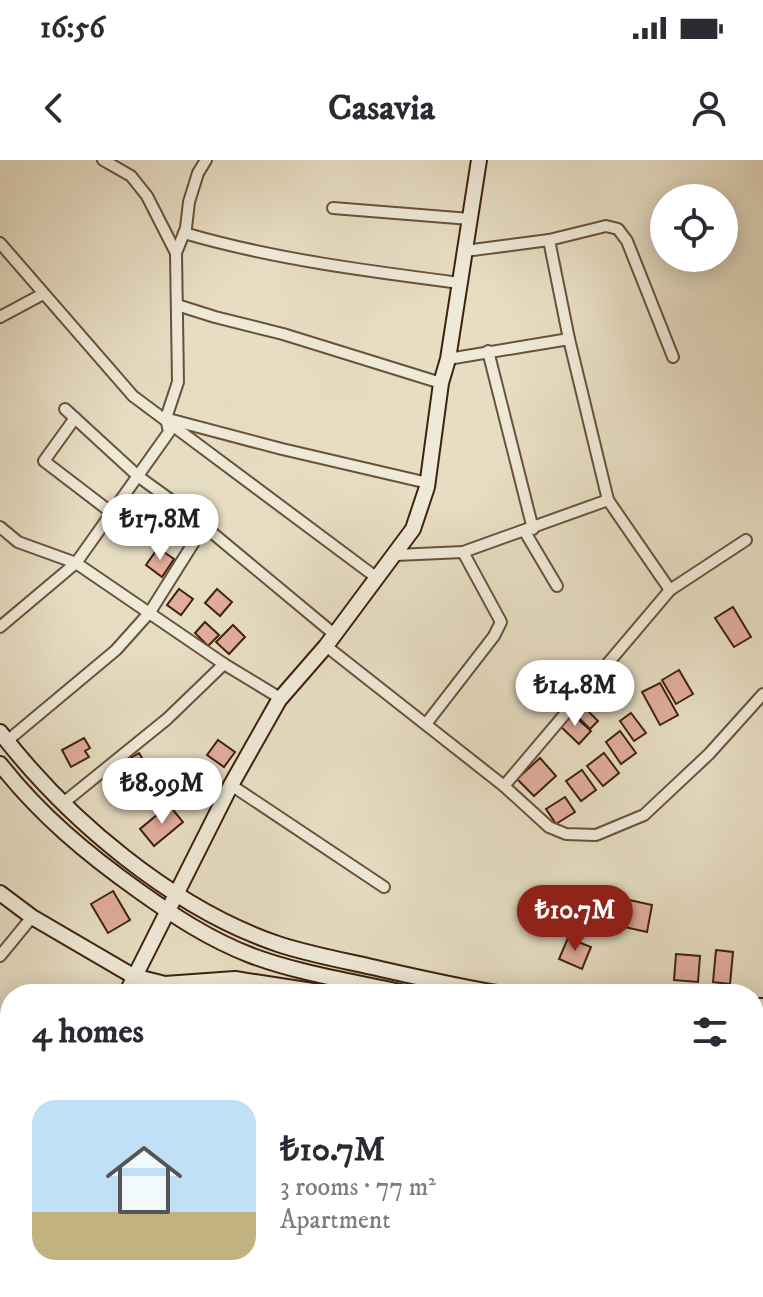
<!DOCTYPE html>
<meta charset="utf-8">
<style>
:root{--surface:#fff;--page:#f7f7f7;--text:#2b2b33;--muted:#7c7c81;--line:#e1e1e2;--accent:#8f2418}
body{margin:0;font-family:"IM FELL DW Pica",serif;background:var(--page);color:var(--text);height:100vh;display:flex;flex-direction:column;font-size:30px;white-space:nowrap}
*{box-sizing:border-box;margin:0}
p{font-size:26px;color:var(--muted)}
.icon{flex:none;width:44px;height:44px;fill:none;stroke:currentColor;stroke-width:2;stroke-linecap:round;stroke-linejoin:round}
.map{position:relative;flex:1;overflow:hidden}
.sheet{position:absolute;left:0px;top:824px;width:764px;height:314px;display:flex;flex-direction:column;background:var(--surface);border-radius:32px 32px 0 0;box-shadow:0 4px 20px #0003}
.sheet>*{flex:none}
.fabs{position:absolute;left:650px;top:24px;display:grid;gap:16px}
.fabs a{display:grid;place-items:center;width:88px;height:88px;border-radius:50%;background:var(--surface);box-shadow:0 4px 20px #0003;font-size:40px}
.price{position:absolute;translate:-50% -68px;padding:0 18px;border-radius:28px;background:#fff;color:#222;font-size:26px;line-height:52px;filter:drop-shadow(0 2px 4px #0008)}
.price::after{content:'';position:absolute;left:50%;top:48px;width:24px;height:18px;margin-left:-12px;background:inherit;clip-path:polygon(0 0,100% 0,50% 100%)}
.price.current{background:var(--accent);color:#fff}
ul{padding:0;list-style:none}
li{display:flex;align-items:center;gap:24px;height:200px;padding:0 32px}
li+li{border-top:2px solid var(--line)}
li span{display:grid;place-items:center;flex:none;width:224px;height:160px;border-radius:24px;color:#555}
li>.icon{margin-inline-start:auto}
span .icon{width:96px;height:96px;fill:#fffc;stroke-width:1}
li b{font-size:34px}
h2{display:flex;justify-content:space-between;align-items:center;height:96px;padding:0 32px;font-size:34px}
.status{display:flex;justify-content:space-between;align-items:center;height:56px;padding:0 40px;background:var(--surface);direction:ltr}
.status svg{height:22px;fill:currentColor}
header{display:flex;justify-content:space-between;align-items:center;height:104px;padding:0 32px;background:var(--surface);font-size:36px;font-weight:800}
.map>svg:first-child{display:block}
</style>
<div class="status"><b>16:56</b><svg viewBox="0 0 49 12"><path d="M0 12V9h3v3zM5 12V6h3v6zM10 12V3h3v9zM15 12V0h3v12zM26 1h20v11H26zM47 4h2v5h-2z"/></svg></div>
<header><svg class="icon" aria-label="back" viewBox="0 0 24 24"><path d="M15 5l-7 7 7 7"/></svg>Casavia<svg class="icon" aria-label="person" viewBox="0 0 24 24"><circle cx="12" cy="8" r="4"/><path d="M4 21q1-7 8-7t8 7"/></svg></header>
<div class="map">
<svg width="763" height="1137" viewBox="0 0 763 1137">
<rect width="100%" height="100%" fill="#e7ddc3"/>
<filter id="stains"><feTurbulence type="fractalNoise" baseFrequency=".0025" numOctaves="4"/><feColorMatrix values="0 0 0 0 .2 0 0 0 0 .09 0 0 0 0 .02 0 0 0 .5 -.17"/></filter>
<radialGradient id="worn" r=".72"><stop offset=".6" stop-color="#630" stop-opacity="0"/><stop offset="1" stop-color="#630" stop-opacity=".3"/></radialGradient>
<g fill="#e2ad9d" stroke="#3f220c" stroke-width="2">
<polygon points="158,388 174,399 162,417 146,405"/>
<polygon points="179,429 193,439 181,455 167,445"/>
<polygon points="217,429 232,442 220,456 205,443"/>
<polygon points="733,447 751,477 734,487 715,458"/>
<polygon points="205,462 219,475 208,486 195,473"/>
<polygon points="233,465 245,477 229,494 216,482"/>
<polygon points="679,510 693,534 676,544 662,520"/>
<polygon points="660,523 678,555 660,565 642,532"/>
<polygon points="581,544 598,561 590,569 573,552"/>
<polygon points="571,553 591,571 579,584 559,565"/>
<polygon points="631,553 646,573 634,581 620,561"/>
<polygon points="620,571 636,593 621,604 606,582"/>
<polygon points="84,578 90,588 85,591 89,597 71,607 62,590"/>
<polygon points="218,580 235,592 224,607 207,595"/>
<polygon points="139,593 150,611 133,622 122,603"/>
<polygon points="604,593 619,613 603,626 587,606"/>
<polygon points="540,598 556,616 534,636 517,619"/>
<polygon points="582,610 596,630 581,641 566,621"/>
<polygon points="565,637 575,652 556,664 546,649"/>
<polygon points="169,645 183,662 154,686 140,669"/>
<polygon points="113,731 130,760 108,773 91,744"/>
<polygon points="625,739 652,745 647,772 620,766"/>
<polygon points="568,778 591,787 582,809 559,799"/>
<polygon points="716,790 733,792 730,824 713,822"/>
<polygon points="676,794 700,796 698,822 674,820"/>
<polygon points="187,1128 226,1128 233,1137 193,1137"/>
<polygon points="234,1128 265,1128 253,1137 233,1137 231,1133"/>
<polygon points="290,1128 300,1137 278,1137"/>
<polygon points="458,1128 482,1128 476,1137 470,1137"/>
</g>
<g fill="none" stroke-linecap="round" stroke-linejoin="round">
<defs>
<g id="street">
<polyline points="333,48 470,59"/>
<path d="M184 73C273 99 367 111 460 123"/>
<polyline points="549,80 569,179"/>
<polyline points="0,83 133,236 377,418"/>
<polyline points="465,91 549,80 606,66 618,69 627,81 673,197"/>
<polyline points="176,93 186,68 189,42 198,13 206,0"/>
<polyline points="177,145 215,157 283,174 441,223"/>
<polyline points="0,157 43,134"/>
<polyline points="488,191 533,369"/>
<polyline points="65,249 139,317 186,351 334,474"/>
<polyline points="75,258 44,301 112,353"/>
<polyline points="172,260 282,289 428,323"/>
<polyline points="608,340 670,430"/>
<polyline points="0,367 18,382 76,403 224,504 280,538"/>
<polyline points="525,372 557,426"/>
<polyline points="396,395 463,392 608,340 569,179 448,199"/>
<polyline points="0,467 76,403 169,272 166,258 178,222 176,93 147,36 131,16 103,0"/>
<polyline points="326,486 504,626 549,667 566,674 596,675 644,655 709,594 763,534"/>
<polyline points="426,564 494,476 501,462 463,392"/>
<polyline points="7,581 116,490 150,452 204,366"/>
<polyline points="231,625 384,727"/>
<polyline points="504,626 670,430 746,380"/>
<polyline points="62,644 167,559 224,504"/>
<polyline points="0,796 32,757"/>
<polyline points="754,1009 763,994"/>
<polyline points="90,1128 95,1137"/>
<polyline points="171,1128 177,1137"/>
<polyline points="310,1128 321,1137"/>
<polyline points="672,1128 690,1137"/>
<polyline points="269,1137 278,1128"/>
<polyline points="398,1137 404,1128"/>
<polyline points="583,1137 588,1128"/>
<polyline points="697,1137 700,1128"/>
</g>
<g id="secondary">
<path d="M0 572C67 659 172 748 278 784 308 794 341 800 372 807 416 817 459 827 503 834"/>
<path d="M0 604C40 655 87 694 139 731 174 756 209 779 250 795 300 814 357 822 409 834"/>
<polyline points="0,733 32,757 133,816 165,824 235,819 332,834"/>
<polyline points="126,834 231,625 279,540 326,486 413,369 427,327 441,223 448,199 479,0"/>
<polyline points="754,846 763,846"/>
<polyline points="754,867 763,867"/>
<polyline points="754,894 763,899"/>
<polyline points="12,1137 15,1128"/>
</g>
</defs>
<use href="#street" stroke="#69513a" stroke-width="14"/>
<use href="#secondary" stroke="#3f220c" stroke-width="18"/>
<use href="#street" stroke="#efe9d8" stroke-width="10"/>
<use href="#secondary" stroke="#efe9d8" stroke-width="14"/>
</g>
<rect width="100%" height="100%" filter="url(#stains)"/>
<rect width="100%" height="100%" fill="url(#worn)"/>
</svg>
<div class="fabs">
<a><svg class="icon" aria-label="locate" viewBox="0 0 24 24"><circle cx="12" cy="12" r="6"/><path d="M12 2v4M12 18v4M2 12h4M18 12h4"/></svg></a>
</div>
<b class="price" style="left:160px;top:402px">₺17.8M</b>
<b class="price" style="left:575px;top:568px">₺14.8M</b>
<b class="price" style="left:162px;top:666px">₺8.99M</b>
<b class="price current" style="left:575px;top:793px">₺10.7M</b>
<section class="sheet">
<h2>4 homes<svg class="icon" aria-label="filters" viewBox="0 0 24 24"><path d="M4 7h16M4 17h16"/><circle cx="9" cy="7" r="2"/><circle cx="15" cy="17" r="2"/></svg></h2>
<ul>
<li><span style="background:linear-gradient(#bfe0f5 70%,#c2b280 0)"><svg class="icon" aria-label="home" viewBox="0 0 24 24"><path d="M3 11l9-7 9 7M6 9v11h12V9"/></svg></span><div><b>₺10.7M</b><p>3 rooms · 77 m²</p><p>Apartment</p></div></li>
</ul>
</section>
</div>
